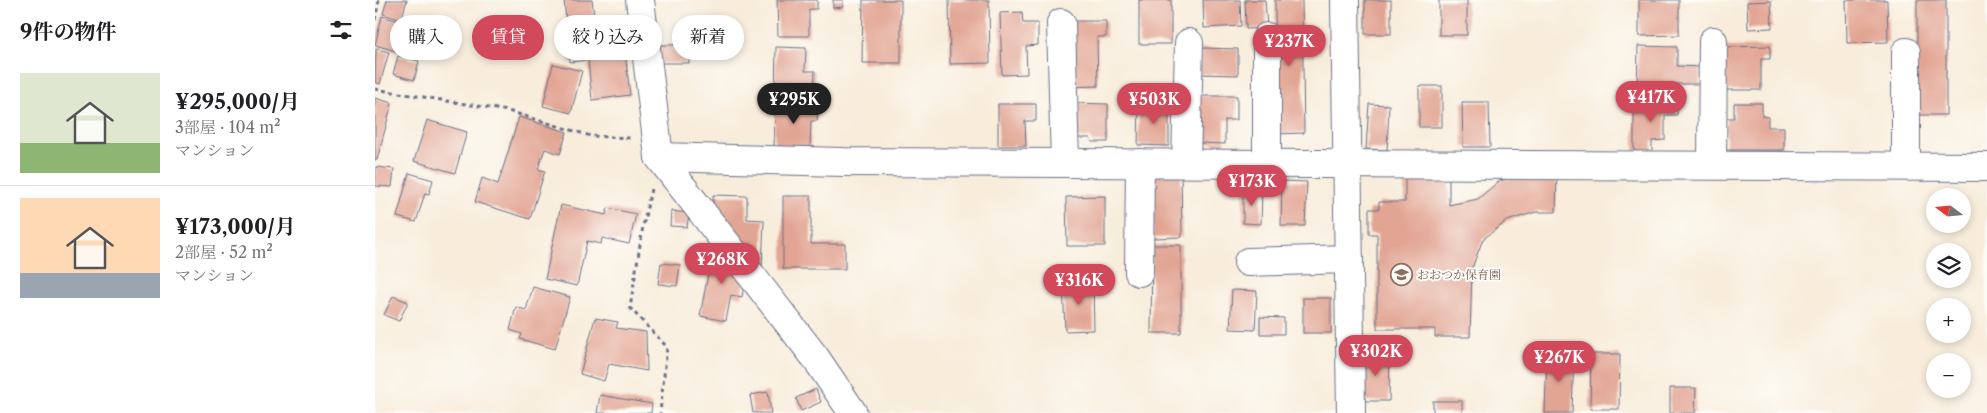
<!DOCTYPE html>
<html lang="ja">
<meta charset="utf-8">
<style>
:root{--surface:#fff;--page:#f2f2f2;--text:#202124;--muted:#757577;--line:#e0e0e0;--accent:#d1495b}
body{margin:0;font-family:"Libre Caslon Text","Noto Serif JP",serif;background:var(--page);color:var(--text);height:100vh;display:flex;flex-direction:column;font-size:19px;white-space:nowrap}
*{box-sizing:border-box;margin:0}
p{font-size:16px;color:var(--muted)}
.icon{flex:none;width:28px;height:28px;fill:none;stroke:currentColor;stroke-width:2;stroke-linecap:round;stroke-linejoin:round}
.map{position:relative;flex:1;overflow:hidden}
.drawer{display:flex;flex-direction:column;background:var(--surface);width:375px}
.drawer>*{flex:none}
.hud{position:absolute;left:15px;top:15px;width:475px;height:45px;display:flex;gap:10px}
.needle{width:32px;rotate:286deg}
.buttons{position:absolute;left:1551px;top:188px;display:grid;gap:10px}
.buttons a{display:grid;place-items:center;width:45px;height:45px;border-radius:50%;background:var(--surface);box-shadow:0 2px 8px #0003;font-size:25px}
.price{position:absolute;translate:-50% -42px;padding:0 11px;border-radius:18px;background:var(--accent);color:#fff;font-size:16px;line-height:32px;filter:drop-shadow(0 1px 2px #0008)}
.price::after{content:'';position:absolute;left:50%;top:30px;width:15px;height:11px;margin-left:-8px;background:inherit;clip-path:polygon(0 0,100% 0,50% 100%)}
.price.current{background:#222;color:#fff}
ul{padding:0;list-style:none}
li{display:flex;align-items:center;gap:15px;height:125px;padding:0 20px}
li+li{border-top:1px solid var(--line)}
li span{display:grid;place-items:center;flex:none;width:140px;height:100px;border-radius:0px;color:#555}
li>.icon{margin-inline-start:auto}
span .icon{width:60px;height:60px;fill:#fffc;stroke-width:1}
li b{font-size:21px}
h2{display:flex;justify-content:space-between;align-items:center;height:60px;padding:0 20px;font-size:21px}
.pill{padding:0 18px;border-radius:22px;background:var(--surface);box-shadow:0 2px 8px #0003;font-size:18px;line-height:45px}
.pill.current{background:var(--accent);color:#fff}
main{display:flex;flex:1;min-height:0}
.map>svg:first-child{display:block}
</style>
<main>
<section class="drawer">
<h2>9件の物件<svg class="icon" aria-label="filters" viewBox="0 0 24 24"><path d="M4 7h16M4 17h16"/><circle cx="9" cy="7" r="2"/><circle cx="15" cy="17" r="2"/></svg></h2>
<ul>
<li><span style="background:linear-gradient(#dfe7d0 70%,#8fb573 0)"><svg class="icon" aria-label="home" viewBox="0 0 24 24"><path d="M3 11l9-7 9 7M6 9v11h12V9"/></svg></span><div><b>¥295,000/月</b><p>3部屋 · 104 m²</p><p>マンション</p></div></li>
<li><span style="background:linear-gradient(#ffd9b3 75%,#9aa5b1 0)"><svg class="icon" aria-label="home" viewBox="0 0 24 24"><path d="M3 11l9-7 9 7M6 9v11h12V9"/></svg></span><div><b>¥173,000/月</b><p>2部屋 · 52 m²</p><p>マンション</p></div></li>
</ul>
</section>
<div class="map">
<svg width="1612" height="413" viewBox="0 0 1612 413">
<rect width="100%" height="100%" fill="#fdfcf7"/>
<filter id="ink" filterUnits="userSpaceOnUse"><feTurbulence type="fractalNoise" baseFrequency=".02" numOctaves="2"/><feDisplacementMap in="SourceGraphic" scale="10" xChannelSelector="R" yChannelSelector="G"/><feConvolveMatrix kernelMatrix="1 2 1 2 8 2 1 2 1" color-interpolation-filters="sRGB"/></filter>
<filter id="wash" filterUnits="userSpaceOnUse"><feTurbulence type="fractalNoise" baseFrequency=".0096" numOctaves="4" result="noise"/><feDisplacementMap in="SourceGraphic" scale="20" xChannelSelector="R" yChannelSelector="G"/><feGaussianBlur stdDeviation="1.12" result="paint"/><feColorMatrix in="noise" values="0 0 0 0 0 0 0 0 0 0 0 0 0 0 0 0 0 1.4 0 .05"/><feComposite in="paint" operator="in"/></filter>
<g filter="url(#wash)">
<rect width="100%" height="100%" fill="#f8ecda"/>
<g id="blocks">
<g fill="#e2a493">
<polygon points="12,0 32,0 26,20 8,14"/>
<polygon points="189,0 217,0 221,31 241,28 242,34 248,34 255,95 217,100 213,60 195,62"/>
<polygon points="402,0 442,0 442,9 434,9 434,36 403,36"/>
<polygon points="458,0 468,0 468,7 458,8"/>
<polygon points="488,0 526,0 526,63 487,63"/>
<polygon points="574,0 614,0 615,63 575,64"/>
<rect x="764" y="0" width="32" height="44"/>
<polygon points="828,0 865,0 866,26 829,28"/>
<polygon points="870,0 890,0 892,28 871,29"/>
<polygon points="900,0 927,0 929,133 901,134"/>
<rect x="990" y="0" width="26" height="34"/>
<rect x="1064" y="0" width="28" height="35"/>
<polygon points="1264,0 1304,0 1304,35 1264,36"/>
<polygon points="1471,0 1512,0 1513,42 1472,43"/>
<rect x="1542" y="0" width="29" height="115"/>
<polygon points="1396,1 1397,28 1373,29 1372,2"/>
<polygon points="647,12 648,23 663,23 663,45 651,46 652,74 627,75 625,13"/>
<polygon points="7,16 39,26 31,54 0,45"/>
<polygon points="694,21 731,21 731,37 722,37 723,86 694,87"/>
<rect x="282" y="45" width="32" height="18"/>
<polygon points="1263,46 1302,47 1302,66 1325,67 1325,84 1299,84 1299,93 1262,92"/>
<polygon points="1395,46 1395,59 1386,59 1386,90 1350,90 1350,47"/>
<polygon points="401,47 431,48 430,71 440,71 439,97 400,97"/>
<polygon points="826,48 863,49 863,75 825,74"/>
<polygon points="1,49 14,52 5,84 0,82"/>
<polygon points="23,56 44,61 39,80 18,74"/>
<polygon points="178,64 207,71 196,113 168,106"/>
<rect x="1044" y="86" width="23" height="41"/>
<polygon points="824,96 862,96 862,120 850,120 850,144 823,143"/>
<polygon points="0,98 17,103 2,160 0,160"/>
<polygon points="1259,101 1303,101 1302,115 1290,115 1290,140 1277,141 1277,152 1259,152"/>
<polygon points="1087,102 1114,102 1115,147 1088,147"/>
<polygon points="400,103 443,105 442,121 436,121 435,148 399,147"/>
<polygon points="698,103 733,104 733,142 717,142 715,138 698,138"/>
<polygon points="1359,103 1387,103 1387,116 1393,117 1393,127 1409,127 1409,150 1351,150 1351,118 1359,118"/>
<polygon points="623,104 661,104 661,121 650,121 651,146 623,146"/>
<polygon points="764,104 794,104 794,146 763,145"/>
<polygon points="994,104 1014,105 1012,150 991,149"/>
<polygon points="144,117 192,132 185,154 170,149 163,169 170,171 155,219 100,202 107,178 123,184"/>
<polygon points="52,120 92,132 80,173 39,161"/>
<polygon points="1,167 19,169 17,187 0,186"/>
<polygon points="777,171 806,171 807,237 778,238"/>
<polygon points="34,173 58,180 54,194 50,193 41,222 22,217"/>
<polygon points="1030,174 1074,174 1074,205 1103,199 1124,181 1154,174 1182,174 1181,212 1161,212 1132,221 1108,239 1097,268 1095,337 1060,337 1060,329 1002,329 1002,234 994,234 994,209 1004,209 1004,202 1030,202"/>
<polygon points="907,181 932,182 930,226 906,226"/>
<polygon points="868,190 887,190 886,224 868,223"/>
<polygon points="338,195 372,196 372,219 389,220 387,267 338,209"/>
<polygon points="408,196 436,196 436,244 470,244 470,269 408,269"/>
<polygon points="730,196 730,246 692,246 691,197"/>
<polygon points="186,205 231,215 233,208 261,214 254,244 227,238 226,244 212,241 202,286 170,279"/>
<polygon points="296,211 314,213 312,227 295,226"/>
<polygon points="339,243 371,273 367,297 356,295 351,321 325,316"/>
<polygon points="777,245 806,245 806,333 776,333"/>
<polygon points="286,263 305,265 302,286 283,284"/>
<polygon points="718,281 719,330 690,331 688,282"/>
<polygon points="158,287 195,297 180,349 145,339 147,334 135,330 141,307 151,310"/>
<polygon points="857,290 882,291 880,330 855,329"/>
<polygon points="18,296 33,302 24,321 9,315"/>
<rect x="928" y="298" width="28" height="35"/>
<polygon points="885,317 909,318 909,334 885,334"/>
<polygon points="220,318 243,322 241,328 271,332 272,371 234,364 229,381 205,374"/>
<polygon points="988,353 1015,353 1014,401 988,401"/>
<polygon points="1172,353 1199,353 1197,413 1170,413"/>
<polygon points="1216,354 1245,354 1244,409 1215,409"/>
<polygon points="1295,388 1321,388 1320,413 1295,413"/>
<polygon points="441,389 446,402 426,411 421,398"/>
<polygon points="393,392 396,413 378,413 375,395"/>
<polygon points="225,395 277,404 276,413 222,413"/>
<rect x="1058" y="401" width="29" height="12"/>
</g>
</g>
</g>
<g filter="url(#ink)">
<use href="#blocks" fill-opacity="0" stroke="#687189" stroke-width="1"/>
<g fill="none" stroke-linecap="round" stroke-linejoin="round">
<defs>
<g id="minor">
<polyline points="265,0 284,157 440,357 478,413"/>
<polyline points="970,0 976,413"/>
<polyline points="686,23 690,163"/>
<polyline points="1531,52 1531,166"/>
<polyline points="284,157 468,162 1612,167"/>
<polyline points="811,163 814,43"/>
<polyline points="892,163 892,37"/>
<polyline points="1337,165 1338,41"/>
<polyline points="873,262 974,259"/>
<polyline points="764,272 765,163"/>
</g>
</defs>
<use href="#minor" stroke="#687189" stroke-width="30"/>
<g stroke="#687189" stroke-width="3" stroke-dasharray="4 4" stroke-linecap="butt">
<polyline points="0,20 4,0"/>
<polyline points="0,89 133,111 216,136 256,138"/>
<polyline points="276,189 268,226 255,308 292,347 285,413"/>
</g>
<use href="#minor" stroke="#fff" stroke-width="28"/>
</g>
</g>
<defs>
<symbol id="school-ring" viewBox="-11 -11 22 22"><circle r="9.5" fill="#fdfcf7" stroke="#8d6e63" stroke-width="1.5"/><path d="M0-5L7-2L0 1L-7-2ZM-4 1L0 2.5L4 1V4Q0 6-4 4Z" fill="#8d6e63"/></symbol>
</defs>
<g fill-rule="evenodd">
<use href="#school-ring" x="1014" y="262" width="25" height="25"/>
</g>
<g text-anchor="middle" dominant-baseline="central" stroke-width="4" stroke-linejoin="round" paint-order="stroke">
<g font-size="12" fill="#785e54" stroke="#fdfcf7" text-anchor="start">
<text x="1042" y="274">おおつか保育園</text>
</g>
</g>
</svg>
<div class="buttons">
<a><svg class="needle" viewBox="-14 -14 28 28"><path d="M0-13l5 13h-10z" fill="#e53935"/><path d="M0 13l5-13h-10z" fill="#757577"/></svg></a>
<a><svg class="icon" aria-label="layers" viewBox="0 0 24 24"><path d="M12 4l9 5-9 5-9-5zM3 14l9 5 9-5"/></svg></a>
<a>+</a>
<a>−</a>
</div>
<b class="price" style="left:914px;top:67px">¥237K</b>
<b class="price" style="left:1276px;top:123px">¥417K</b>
<b class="price current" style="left:419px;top:125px">¥295K</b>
<b class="price" style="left:779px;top:125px">¥503K</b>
<b class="price" style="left:877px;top:207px">¥173K</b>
<b class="price" style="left:347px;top:285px">¥268K</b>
<b class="price" style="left:704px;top:306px">¥316K</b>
<b class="price" style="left:1001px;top:377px">¥302K</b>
<b class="price" style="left:1184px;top:383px">¥267K</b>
<div class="hud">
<a class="pill">購入</a>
<a class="pill current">賃貸</a>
<a class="pill">絞り込み</a>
<a class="pill">新着</a>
</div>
</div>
</main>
